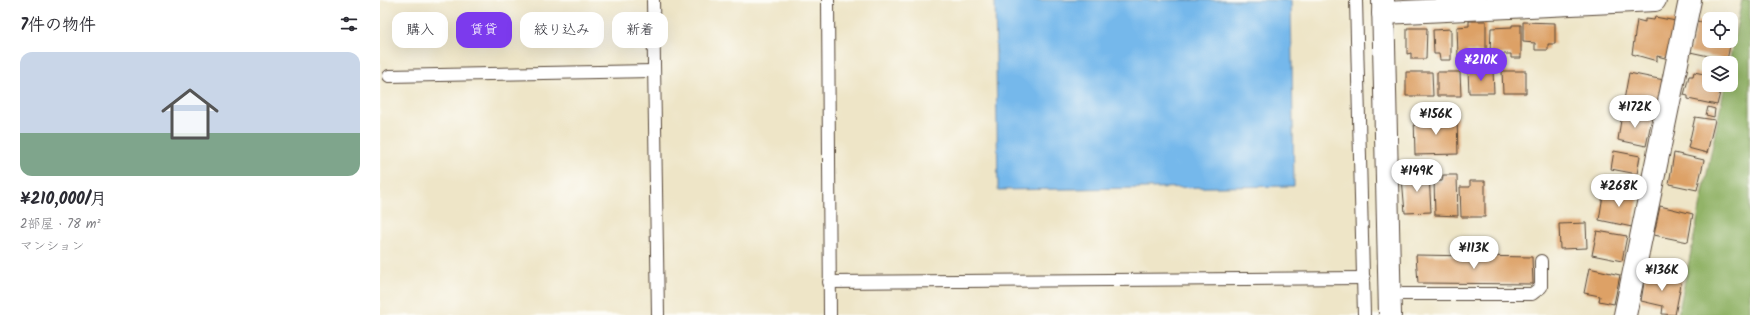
<!DOCTYPE html>
<html lang="ja">
<meta charset="utf-8">
<style>
:root{--surface:#fff;--page:#f7f7f7;--text:#2b2b33;--muted:#7c7c81;--accent:#7c3aed}
body{margin:0;font-family:Kalam,"Klee One",sans-serif;background:var(--page);color:var(--text);height:100vh;display:flex;flex-direction:column;font-size:15px;white-space:nowrap}
*{box-sizing:border-box;margin:0}
p{font-size:13px;color:var(--muted)}
.icon{flex:none;width:22px;height:22px;fill:none;stroke:currentColor;stroke-width:2;stroke-linecap:round;stroke-linejoin:round}
.map{position:relative;flex:1;overflow:hidden}
.panel{display:flex;flex-direction:column;background:var(--surface);width:380px}
.panel>*{flex:none}
.banner{position:absolute;left:12px;top:12px;width:380px;height:36px;display:flex;gap:8px}
.controls{position:absolute;left:1322px;top:12px;display:grid;gap:8px}
.controls a{display:grid;place-items:center;width:36px;height:36px;border-radius:8px;background:var(--surface);box-shadow:0 4px 16px #0002;font-size:20px}
.price{position:absolute;translate:-50% -34px;padding:0 9px;border-radius:14px;background:#fff;color:#222;font-size:13px;line-height:26px;filter:drop-shadow(0 1px 2px #0008)}
.price::after{content:'';position:absolute;left:50%;top:24px;width:12px;height:9px;margin-left:-6px;background:inherit;clip-path:polygon(0 0,100% 0,50% 100%)}
.price.current{background:var(--accent);color:#fff}
ul{padding:0;list-style:none}
li{display:grid;align-content:center;gap:8px;height:212px;padding:0 20px}
li span{display:grid;place-items:center;height:124px;border-radius:12px;color:#555}
li>.icon{margin-inline-start:auto}
span .icon{width:72px;height:72px;fill:#fffc;stroke-width:1}
li b{font-size:17px}
h2{display:flex;justify-content:space-between;align-items:center;height:48px;padding:0 20px;font-size:17px}
.tag{padding:0 14px;border-radius:12px;background:var(--surface);box-shadow:0 4px 16px #0002;font-size:14px;line-height:36px}
.tag.current{background:var(--accent);color:#fff}
main{display:flex;flex:1;min-height:0}
.map>svg:first-child{display:block}
</style>
<main>
<section class="panel">
<h2>7件の物件<svg class="icon" aria-label="filters" viewBox="0 0 24 24"><path d="M4 7h16M4 17h16"/><circle cx="9" cy="7" r="2"/><circle cx="15" cy="17" r="2"/></svg></h2>
<ul>
<li><span style="background:linear-gradient(#c9d6e8 65%,#7fa58c 0)"><svg class="icon" aria-label="home" viewBox="0 0 24 24"><path d="M3 11l9-7 9 7M6 9v11h12V9"/></svg></span><div><b>¥210,000/月</b><p>2部屋 · 78 m²</p><p>マンション</p></div></li>
</ul>
</section>
<div class="map">
<svg width="1370" height="315" viewBox="0 0 1370 315">
<rect width="100%" height="100%" fill="#fdfcf7"/>
<filter id="ink" filterUnits="userSpaceOnUse"><feTurbulence type="fractalNoise" baseFrequency=".025" numOctaves="2"/><feDisplacementMap in="SourceGraphic" scale="8" xChannelSelector="R" yChannelSelector="G"/><feConvolveMatrix kernelMatrix="1 2 1 2 8 2 1 2 1" color-interpolation-filters="sRGB"/></filter>
<filter id="wash" filterUnits="userSpaceOnUse"><feTurbulence type="fractalNoise" baseFrequency=".012" numOctaves="4" result="noise"/><feDisplacementMap in="SourceGraphic" scale="16" xChannelSelector="R" yChannelSelector="G"/><feGaussianBlur stdDeviation="0.9" result="paint"/><feColorMatrix in="noise" values="0 0 0 0 0 0 0 0 0 0 0 0 0 0 0 0 0 1.4 0 .05"/><feComposite in="paint" operator="in"/></filter>
<g filter="url(#wash)">
<rect width="100%" height="100%" fill="#eee5c7"/>
<polygon fill="#92b367" stroke="#666e42" points="1362,0 1370,0 1370,315 1298,315 1345,85 1351,85 1351,63 1349,63"/>
<polygon fill="#75b8eb" stroke="#587184" points="615,0 911,0 914,186 618,190"/>
<g id="blocks">
<g fill="#dda166">
<polygon points="1275,17 1296,21 1289,59 1277,56 1277,61 1252,54 1257,20 1265,22 1265,19 1274,20"/>
<polygon points="1326,17 1329,18 1329,41 1351,41 1347,60 1310,52 1317,21 1325,23"/>
<polygon points="1089,21 1106,21 1106,52 1087,51 1087,56 1078,56 1077,27 1089,26"/>
<polygon points="1143,22 1175,23 1175,44 1168,44 1168,50 1155,50 1155,43 1143,42"/>
<polygon points="1132,25 1141,25 1141,58 1131,58 1131,54 1110,54 1111,28 1132,27"/>
<polygon points="1027,28 1047,28 1046,59 1031,59 1031,53 1027,54"/>
<polygon points="1071,29 1071,60 1060,60 1059,54 1054,54 1053,30"/>
<polygon points="1088,70 1113,70 1114,93 1089,93"/>
<polygon points="1122,71 1146,71 1146,93 1123,93"/>
<polygon points="1026,72 1052,72 1053,96 1026,96"/>
<polygon points="1057,72 1080,72 1081,96 1057,96"/>
<polygon points="1314,72 1329,75 1329,85 1342,85 1337,105 1308,99 1308,96 1304,95 1309,76 1313,76"/>
<polygon points="1249,73 1284,80 1278,109 1244,100"/>
<polygon points="1328,107 1335,109 1334,117 1326,115"/>
<polygon points="1242,113 1272,118 1266,146 1238,140"/>
<polygon points="1034,116 1077,117 1078,154 1035,155"/>
<polygon points="1315,117 1335,120 1327,153 1308,148"/>
<polygon points="1234,151 1260,156 1257,174 1231,169"/>
<polygon points="1294,153 1324,160 1317,190 1289,184"/>
<polygon points="1027,173 1049,173 1051,212 1025,213 1022,178 1027,178"/>
<polygon points="1063,175 1077,175 1078,216 1055,215 1054,181 1062,181"/>
<polygon points="1090,181 1105,181 1105,217 1081,217 1080,187 1090,187"/>
<polygon points="1224,189 1259,196 1252,227 1219,220"/>
<polygon points="1280,206 1313,214 1308,242 1274,235"/>
<polygon points="1206,223 1207,248 1180,249 1179,224"/>
<polygon points="1217,231 1247,236 1242,261 1212,255"/>
<polygon points="1036,255 1152,257 1153,284 1038,283"/>
<polygon points="1209,268 1240,275 1234,304 1219,301 1220,296 1204,293"/>
<polygon points="1266,271 1302,279 1295,315 1282,314 1283,306 1261,301"/>
</g>
</g>
</g>
<g filter="url(#ink)">
<use href="#blocks" fill-opacity="0" stroke="#564637" stroke-width="1"/>
<g fill="none" stroke-linecap="round" stroke-linejoin="round">
<defs>
<g id="service">
<polyline points="273,0 278,315"/>
<polyline points="448,0 450,315"/>
<polyline points="976,0 984,315"/>
<polyline points="9,76 273,71"/>
<polyline points="449,282 984,278"/>
<polyline points="1009,294 1152,294 1161,287 1161,261"/>
</g>
<g id="minor">
<polyline points="1003,0 1010,315"/>
<polyline points="1245,315 1310,0"/>
</g>
<polyline id="tertiary" points="1003,13 1275,0"/>
</defs>
<use href="#service" stroke="#564637" stroke-width="14"/>
<use href="#minor" stroke="#564637" stroke-width="24"/>
<use href="#tertiary" stroke="#564637" stroke-width="24"/>
<use href="#service" stroke="#fff" stroke-width="12"/>
<use href="#minor" stroke="#fff" stroke-width="22"/>
<use href="#tertiary" stroke="#fff" stroke-width="22"/>
</g>
</g>
</svg>
<div class="controls">
<a><svg class="icon" aria-label="locate" viewBox="0 0 24 24"><circle cx="12" cy="12" r="6"/><path d="M12 2v4M12 18v4M2 12h4M18 12h4"/></svg></a>
<a><svg class="icon" aria-label="layers" viewBox="0 0 24 24"><path d="M12 4l9 5-9 5-9-5zM3 14l9 5 9-5"/></svg></a>
</div>
<b class="price current" style="left:1101px;top:82px">¥210K</b>
<b class="price" style="left:1255px;top:129px">¥172K</b>
<b class="price" style="left:1056px;top:136px">¥156K</b>
<b class="price" style="left:1037px;top:193px">¥149K</b>
<b class="price" style="left:1239px;top:208px">¥268K</b>
<b class="price" style="left:1094px;top:270px">¥113K</b>
<b class="price" style="left:1282px;top:292px">¥136K</b>
<div class="banner">
<a class="tag">購入</a>
<a class="tag current">賃貸</a>
<a class="tag">絞り込み</a>
<a class="tag">新着</a>
</div>
</div>
</main>
